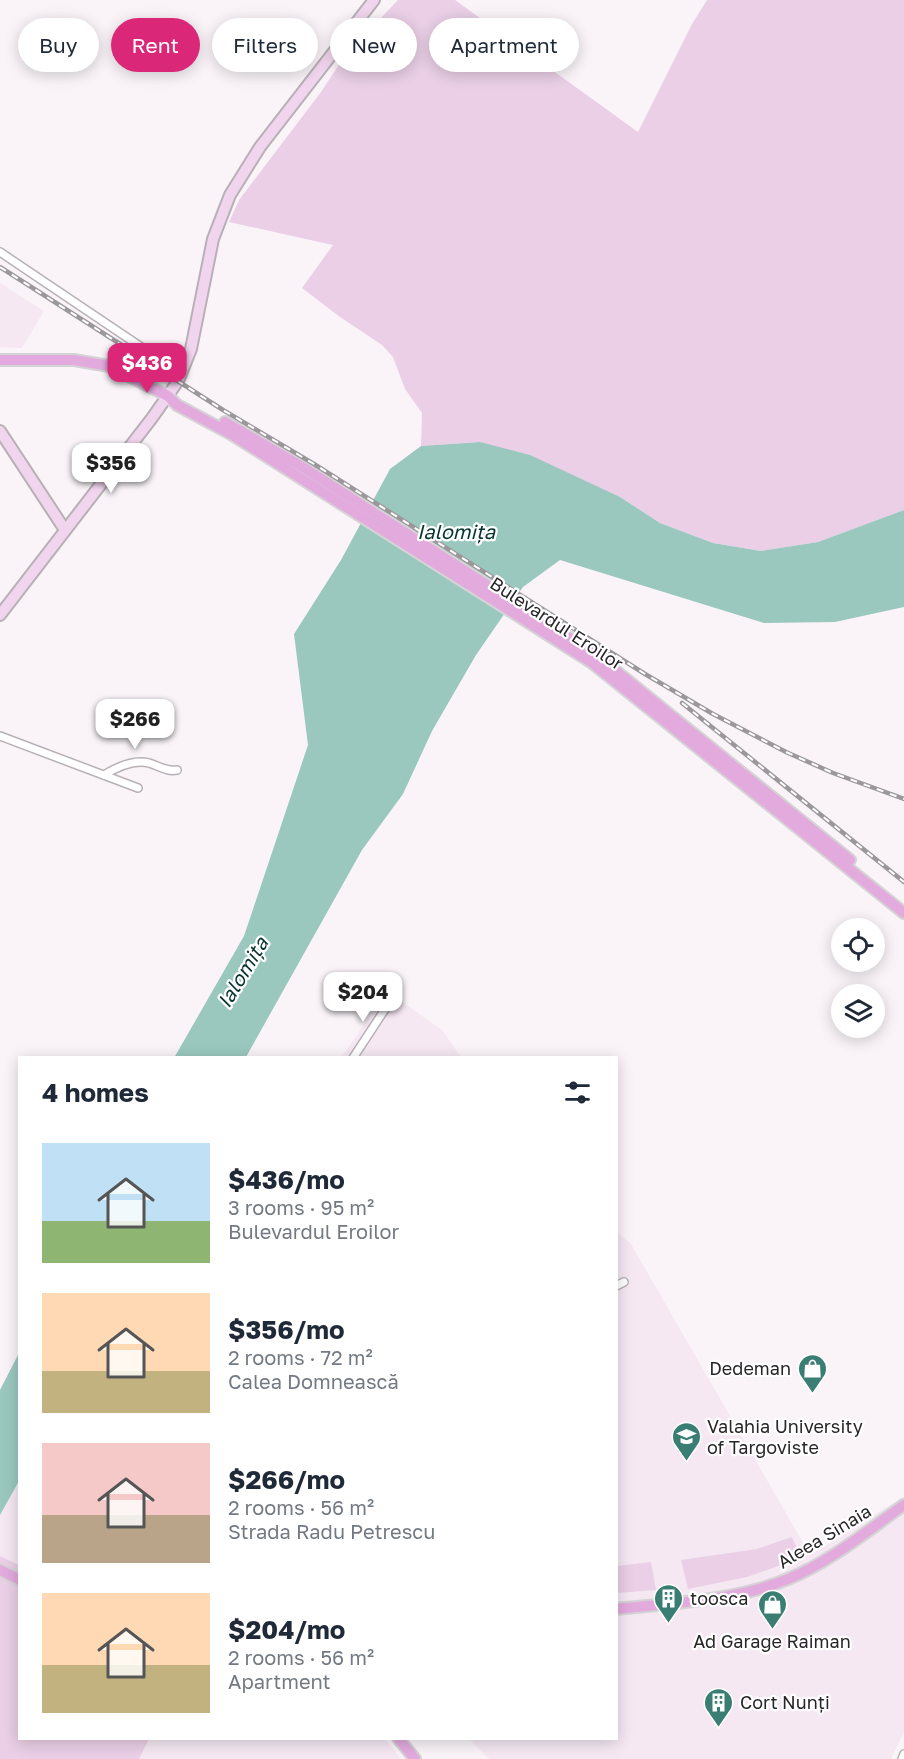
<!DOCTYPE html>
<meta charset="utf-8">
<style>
:root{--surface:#fff;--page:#f6f6f7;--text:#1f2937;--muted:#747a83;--accent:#db2777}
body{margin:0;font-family:"Golos Text",sans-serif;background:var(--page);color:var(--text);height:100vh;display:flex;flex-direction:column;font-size:22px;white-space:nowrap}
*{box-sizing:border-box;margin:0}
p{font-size:20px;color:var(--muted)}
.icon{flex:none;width:33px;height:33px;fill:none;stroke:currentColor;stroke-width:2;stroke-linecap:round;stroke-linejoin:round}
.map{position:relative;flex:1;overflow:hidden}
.panel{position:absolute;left:18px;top:1056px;width:600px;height:684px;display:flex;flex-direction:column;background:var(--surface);border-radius:0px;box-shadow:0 3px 15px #0003}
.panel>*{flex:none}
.guide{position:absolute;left:18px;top:18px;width:600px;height:54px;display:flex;gap:12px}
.controls{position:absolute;left:831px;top:918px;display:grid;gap:12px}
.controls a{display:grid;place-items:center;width:54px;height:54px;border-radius:50%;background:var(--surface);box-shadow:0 3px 15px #0003;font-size:30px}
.price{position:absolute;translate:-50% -51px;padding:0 14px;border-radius:12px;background:#fff;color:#222;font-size:20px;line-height:39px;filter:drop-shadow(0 2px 3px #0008)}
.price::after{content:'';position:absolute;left:50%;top:36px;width:18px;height:14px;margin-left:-9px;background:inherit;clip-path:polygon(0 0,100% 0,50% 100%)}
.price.selected{background:var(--accent);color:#fff}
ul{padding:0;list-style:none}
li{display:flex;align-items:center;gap:18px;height:150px;padding:0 24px}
li span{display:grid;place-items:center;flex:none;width:168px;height:120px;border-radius:0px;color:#555}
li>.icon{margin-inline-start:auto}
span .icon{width:72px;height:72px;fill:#fffc;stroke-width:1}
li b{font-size:26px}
h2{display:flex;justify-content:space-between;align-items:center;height:72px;padding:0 24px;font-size:26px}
.pill{padding:0 21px;border-radius:27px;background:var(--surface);box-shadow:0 3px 15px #0003;font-size:21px;line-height:54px}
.pill.selected{background:var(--accent);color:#fff}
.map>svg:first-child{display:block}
</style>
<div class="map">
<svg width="904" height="1759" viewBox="0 0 904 1759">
<rect width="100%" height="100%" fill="#faf4f9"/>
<g fill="#f5e8f3">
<polygon points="0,283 44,311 22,348 0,347"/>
<polygon points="387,991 442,1030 461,1057 341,1058"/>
<polygon points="617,1232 631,1244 810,1555 904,1496 904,1732 891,1759 489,1759 469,1739 616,1738"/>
<polygon points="19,1481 19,1565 0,1556 0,1515"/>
<polygon points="149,1738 385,1739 401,1759 139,1759"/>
</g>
<g fill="#eacfe6">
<polygon points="398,0 455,0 638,132 692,24 707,0 904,0 904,510 818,542 761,551 713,543 660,523 620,497 479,442 421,446 422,413 405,389 393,357 382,345 340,317 302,288 333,245 229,222 239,200 321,92 344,57"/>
<polygon points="792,1537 801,1558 747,1577 688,1589 681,1560 757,1549"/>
<polygon points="0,1556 19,1565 20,1738 149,1739 139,1759 0,1759"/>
<polygon points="651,1562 656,1590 617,1593 617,1566"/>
</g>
<g fill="#9ac8bf">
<polygon points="480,442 530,455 620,497 660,523 713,543 761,551 818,542 904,510 904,607 835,622 764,623 560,560 523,587 476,655 432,731 403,794 362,850 246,1057 174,1058 244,936 308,745 294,634 341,560 390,469 421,446"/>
<polygon points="19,1353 19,1481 0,1515 0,1390"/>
</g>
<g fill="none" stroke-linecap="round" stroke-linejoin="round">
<defs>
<g id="street">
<polyline points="0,252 156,357 183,371"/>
<polyline points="0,736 138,788"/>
<path d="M104 775C117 767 134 759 149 763 159 766 167 772 177 770"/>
<polyline points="353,1058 391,1000"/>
<polyline points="616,1286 624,1282"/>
<polyline points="902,1759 904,1754"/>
</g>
<g id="secondary">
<polyline points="0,431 65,530"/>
<polyline points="0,615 152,418 178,381 191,349 213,239 230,195 260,147 374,0"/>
</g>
<g id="primary">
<polyline points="0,360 74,360 109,366 168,396 177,405 231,434 591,662 904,913"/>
<polyline points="225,422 304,468 596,655 850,860"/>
<polyline points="0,1570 20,1580"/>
<path d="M616 1609C673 1603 735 1601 788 1579 830 1562 867 1531 904 1505"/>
<polyline points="398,1738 415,1759"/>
</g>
</defs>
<use href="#street" stroke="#b7b1b6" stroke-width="10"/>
<use href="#secondary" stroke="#b7b1b6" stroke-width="14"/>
<use href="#primary" stroke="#d4d4d4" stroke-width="14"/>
<use href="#street" stroke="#fff" stroke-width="7"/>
<use href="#secondary" stroke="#f1d5ee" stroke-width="10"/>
<use href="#primary" stroke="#e3aade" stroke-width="10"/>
<defs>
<g id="rail">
<polyline points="0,267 223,410 314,464 645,674 713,714 786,752 833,773 904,799"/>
<polyline points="682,703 904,882"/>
</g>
</defs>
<use href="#rail" stroke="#9b979b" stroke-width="4.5"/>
<use href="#rail" stroke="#fff" stroke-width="2" stroke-dasharray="7" stroke-linecap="butt"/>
</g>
<defs>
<symbol id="shop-pin" viewBox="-11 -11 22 30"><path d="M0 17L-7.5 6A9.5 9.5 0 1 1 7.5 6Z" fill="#3a7e73" stroke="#fff"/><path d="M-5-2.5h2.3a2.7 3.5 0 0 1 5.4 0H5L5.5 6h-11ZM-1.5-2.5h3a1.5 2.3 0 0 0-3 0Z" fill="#fff"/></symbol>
<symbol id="university-pin" viewBox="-11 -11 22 30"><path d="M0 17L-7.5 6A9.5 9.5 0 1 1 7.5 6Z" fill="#3a7e73" stroke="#fff"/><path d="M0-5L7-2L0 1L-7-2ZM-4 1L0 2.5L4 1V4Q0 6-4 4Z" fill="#fff"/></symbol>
<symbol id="building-pin" viewBox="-11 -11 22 30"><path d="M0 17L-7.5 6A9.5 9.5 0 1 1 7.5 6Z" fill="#3a7e73" stroke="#fff"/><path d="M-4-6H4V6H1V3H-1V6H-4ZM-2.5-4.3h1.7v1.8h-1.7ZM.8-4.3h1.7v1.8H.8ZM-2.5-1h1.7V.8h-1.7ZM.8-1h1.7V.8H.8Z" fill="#fff"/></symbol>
</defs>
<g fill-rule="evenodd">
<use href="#shop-pin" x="796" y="1352" width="33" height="45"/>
<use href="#university-pin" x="670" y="1420" width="33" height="45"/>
<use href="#building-pin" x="652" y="1582" width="33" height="45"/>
<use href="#shop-pin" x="756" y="1588" width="33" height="45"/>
<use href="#building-pin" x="702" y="1686" width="33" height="45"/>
</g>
<g text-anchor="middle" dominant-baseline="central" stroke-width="4.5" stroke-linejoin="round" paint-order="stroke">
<g font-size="18" fill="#282628" stroke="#fff">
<text transform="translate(557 623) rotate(33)">Bulevardul Eroilor</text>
<text transform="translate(824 1536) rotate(-31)">Aleea Sinaia</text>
</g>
<g font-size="18" fill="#282628" stroke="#fff" text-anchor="start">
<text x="791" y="1368" text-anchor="end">Dedeman</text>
<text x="707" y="1426">Valahia University<tspan x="707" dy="21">of Targoviste</tspan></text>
<text x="690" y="1598">toosca</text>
<text x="772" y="1641" text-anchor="middle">Ad Garage Raiman</text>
<text x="740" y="1702">Cort Nunți</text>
</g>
<g font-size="20" font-style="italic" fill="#08352f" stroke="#fff">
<text x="456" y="531">Ialomița</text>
<text transform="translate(242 972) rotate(-59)">Ialomița</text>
</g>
</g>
</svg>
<div class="controls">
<a><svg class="icon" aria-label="locate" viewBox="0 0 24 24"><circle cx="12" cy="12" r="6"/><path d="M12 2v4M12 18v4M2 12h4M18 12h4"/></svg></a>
<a><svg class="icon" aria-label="layers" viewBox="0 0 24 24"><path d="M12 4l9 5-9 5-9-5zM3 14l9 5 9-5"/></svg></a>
</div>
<b class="price selected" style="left:147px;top:394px">$436</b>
<b class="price" style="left:111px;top:494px">$356</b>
<b class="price" style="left:135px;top:750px">$266</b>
<b class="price" style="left:363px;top:1023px">$204</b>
<div class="guide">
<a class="pill">Buy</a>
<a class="pill selected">Rent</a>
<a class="pill">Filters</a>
<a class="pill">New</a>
<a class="pill">Apartment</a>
</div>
<section class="panel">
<h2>4 homes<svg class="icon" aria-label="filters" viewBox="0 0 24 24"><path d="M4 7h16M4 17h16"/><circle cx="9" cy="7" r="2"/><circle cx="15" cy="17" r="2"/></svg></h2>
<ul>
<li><span style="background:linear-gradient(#bfe0f5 65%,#8fb573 0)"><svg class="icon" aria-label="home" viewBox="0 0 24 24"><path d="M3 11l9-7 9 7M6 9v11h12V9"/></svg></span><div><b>$436/mo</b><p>3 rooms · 95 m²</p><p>Bulevardul Eroilor</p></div></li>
<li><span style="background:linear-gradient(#ffd9b3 65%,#c2b280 0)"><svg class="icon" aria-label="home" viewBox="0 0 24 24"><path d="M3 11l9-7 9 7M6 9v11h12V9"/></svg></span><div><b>$356/mo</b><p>2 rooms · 72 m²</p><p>Calea Domnească</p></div></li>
<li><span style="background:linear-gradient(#f6c9c9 60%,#b9a48a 0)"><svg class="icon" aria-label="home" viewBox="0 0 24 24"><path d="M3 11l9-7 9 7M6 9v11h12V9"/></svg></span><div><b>$266/mo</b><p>2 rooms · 56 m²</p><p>Strada Radu Petrescu</p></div></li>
<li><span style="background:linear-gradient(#ffd9b3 60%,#c2b280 0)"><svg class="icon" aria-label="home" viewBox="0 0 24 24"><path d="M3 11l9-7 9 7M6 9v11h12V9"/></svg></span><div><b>$204/mo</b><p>2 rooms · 56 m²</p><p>Apartment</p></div></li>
</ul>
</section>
</div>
